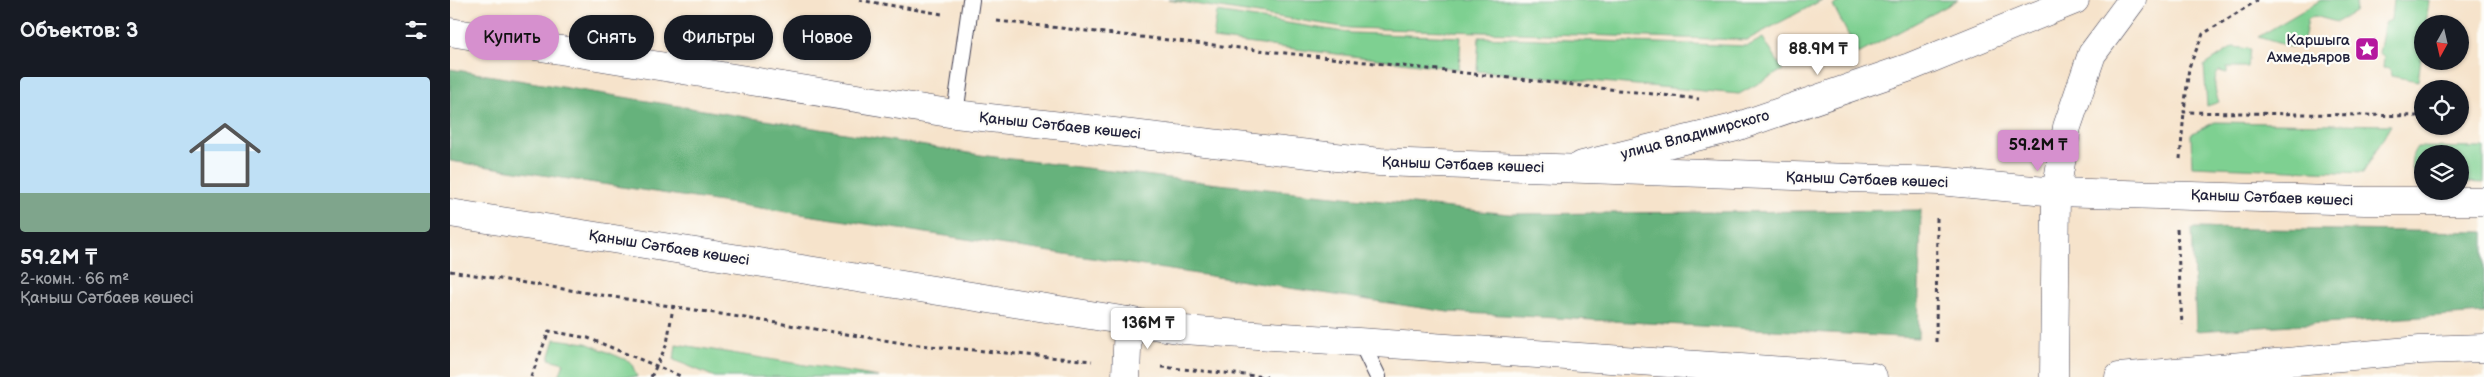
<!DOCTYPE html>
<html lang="ru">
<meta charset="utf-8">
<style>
:root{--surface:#171b24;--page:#242831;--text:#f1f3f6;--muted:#9ea1a6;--accent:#d690ce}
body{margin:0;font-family:"Balsamiq Sans",sans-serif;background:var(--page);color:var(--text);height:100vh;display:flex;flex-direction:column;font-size:19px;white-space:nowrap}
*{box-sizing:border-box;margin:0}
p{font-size:16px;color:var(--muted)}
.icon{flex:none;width:28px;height:28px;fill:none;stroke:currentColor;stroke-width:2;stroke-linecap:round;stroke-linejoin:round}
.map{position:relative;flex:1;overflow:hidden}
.drawer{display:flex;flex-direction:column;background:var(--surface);width:450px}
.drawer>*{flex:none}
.banner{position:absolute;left:15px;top:15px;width:475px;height:45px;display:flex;gap:10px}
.needle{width:32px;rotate:188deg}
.buttons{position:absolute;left:1964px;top:15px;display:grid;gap:10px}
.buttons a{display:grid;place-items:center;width:55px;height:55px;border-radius:50%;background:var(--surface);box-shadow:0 1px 4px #0004;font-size:25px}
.price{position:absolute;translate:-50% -42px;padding:0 11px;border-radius:5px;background:#fff;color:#222;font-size:16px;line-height:32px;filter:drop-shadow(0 1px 2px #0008)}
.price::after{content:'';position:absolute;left:50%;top:30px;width:15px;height:11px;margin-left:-8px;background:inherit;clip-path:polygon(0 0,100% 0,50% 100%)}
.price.selected{background:var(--accent);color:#111}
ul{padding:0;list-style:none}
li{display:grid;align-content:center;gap:10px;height:265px;padding:0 20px}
li span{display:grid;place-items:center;height:155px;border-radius:5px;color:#555}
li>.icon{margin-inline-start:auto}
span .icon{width:90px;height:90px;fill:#fffc;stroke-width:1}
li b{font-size:21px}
h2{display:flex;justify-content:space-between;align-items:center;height:60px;padding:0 20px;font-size:21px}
.chip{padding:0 18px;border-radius:22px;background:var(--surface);box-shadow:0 1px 4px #0004;font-size:18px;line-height:45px}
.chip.selected{background:var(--accent);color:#111}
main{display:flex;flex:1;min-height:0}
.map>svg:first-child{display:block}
</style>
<main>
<section class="drawer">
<h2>Объектов: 3<svg class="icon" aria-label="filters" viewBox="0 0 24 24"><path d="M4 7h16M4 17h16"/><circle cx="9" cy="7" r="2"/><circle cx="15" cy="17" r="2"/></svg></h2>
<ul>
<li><span style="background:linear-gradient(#bfe0f5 75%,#7fa58c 0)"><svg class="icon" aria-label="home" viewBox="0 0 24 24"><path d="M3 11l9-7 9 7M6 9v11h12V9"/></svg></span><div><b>59.2M ₸</b><p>2-комн. · 66 m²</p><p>Қаныш Сәтбаев көшесі</p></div></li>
</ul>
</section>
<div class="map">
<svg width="2034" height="377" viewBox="0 0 2034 377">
<rect width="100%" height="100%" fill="#fdfcf7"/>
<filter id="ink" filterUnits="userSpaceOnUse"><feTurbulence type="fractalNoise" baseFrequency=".02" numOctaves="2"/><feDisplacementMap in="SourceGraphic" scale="10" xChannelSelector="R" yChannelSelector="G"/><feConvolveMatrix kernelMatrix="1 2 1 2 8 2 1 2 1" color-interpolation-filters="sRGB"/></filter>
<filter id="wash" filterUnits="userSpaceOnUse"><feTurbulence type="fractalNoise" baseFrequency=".0096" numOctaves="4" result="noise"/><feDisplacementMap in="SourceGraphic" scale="20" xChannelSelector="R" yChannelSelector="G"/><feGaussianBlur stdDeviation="1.12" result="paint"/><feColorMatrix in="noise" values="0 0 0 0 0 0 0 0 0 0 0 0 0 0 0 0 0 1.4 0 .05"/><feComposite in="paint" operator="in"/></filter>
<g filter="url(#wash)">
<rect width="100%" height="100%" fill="#f6e3cb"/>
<g fill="#7ed091" stroke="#507966">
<polygon points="718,0 1372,0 1297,40 900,28"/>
<polygon points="1394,0 1508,0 1408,54 1383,5"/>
<polygon points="1871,0 1907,0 1905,12 1887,22 1864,16 1858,19 1854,40 1841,47 1808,37"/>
<polygon points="1943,0 1979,0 1976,24 1972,24 1972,49 1968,81 1941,76 1940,69 1933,68 1934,56 1929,53 1935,22 1941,20"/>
<polygon points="767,12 900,33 1011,37 1009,69 763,39"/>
<polygon points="1029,37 1298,46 1313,38 1333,70 1289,94 1027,71"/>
<path d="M1783 47 1800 49 1798 67H1777V73L1769 71C1762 80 1765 92 1769 102L1757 106 1754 66Z"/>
<polygon points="1765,122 1941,125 1913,173 1742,166 1741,134"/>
<path d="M1967 147 2034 148V183L2010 182V154H1972L1971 182C1960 171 1958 160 1967 147Z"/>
<polygon points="105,339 136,343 181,362 187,377 109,377 114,363 99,359"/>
<polygon points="226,344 429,377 265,377 224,360"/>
</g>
<g fill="#66b27b" stroke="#446a5b">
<polygon points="0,69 537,156 768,184 1059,214 1471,210 1468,338 998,312 0,161"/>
<polygon points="1742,228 2034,232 2034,313 1746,331"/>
</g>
</g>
<g filter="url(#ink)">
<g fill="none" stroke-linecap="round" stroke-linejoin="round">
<defs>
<g id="lane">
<polyline points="505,114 521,0"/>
<polyline points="911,342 928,377"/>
</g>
<polyline id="street" points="676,377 678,321"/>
<g id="secondary">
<polyline points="1132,165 1283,128 1460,67 1625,0"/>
<polyline points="1604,377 1606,192 1617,127 1642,54 1682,0"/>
</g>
<g id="primary">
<polyline points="0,32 505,114 930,162 1489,181 1606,192 1915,201 2034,201"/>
<polyline points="0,213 734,330 1423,377"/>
<polyline points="1669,377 1970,350 2034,348"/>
</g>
</defs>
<use href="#lane" stroke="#423f51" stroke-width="18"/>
<use href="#street" stroke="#423f51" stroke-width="29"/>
<use href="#secondary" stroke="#423f51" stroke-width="29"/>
<use href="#primary" stroke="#423f51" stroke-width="29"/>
<g stroke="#423f51" stroke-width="3" stroke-dasharray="4 4" stroke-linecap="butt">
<polyline points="409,0 492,14"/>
<polyline points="1808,0 1753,34 1739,67 1734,112 1968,116"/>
<polyline points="547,21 1249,99"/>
<polyline points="1730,159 1734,112"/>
<polyline points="1727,229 1732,325"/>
<polyline points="0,271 459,344 642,361"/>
<polyline points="1486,342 1487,218"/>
<polyline points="711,367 817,377"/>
<polyline points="81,377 99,331 138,338 233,377"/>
<polyline points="201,377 217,344 223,307"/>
</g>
<use href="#lane" stroke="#fff" stroke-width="16"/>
<use href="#street" stroke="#fff" stroke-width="28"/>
<use href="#secondary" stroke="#fff" stroke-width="28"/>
<use href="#primary" stroke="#fff" stroke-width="28"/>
</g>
</g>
<defs>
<symbol id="sight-square" viewBox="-11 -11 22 22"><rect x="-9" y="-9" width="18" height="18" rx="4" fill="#b5179e" stroke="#fdfcf7"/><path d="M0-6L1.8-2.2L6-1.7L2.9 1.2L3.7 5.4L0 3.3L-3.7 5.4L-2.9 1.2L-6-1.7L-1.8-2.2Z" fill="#fff"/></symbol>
</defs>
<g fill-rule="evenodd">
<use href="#sight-square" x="1903" y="35" width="28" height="28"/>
</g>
<g text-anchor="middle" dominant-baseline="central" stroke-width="4.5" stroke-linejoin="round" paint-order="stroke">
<g font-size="15" fill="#22223b" stroke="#fdfcf7" text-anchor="end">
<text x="1900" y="40">Каршыга<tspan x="1900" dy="17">Ахмедьяров</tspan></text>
</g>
<g font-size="15" fill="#22223b" stroke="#fdfcf7">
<text transform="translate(610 126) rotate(6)">Қаныш Сәтбаев көшесі</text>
<text transform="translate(1245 135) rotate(-15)">улица Владимирского</text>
<text transform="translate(1013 165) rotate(2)">Қаныш Сәтбаев көшесі</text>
<text transform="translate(1417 180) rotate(2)">Қаныш Сәтбаев көшесі</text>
<text transform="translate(1822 198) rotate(2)">Қаныш Сәтбаев көшесі</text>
<text transform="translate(219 248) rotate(9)">Қаныш Сәтбаев көшесі</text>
</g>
</g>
</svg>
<div class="buttons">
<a><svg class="needle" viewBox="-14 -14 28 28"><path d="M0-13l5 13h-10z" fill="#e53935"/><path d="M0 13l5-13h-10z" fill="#9ea1a6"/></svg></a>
<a><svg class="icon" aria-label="locate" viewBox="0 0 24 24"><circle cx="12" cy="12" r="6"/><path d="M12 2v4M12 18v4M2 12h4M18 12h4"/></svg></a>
<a><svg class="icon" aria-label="layers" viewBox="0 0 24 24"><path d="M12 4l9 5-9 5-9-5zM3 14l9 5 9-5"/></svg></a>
</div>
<b class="price" style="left:1368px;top:76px">88.9M ₸</b>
<b class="price selected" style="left:1588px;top:172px">59.2M ₸</b>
<b class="price" style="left:698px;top:350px">136M ₸</b>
<div class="banner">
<a class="chip selected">Купить</a>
<a class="chip">Снять</a>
<a class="chip">Фильтры</a>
<a class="chip">Новое</a>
</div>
</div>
</main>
